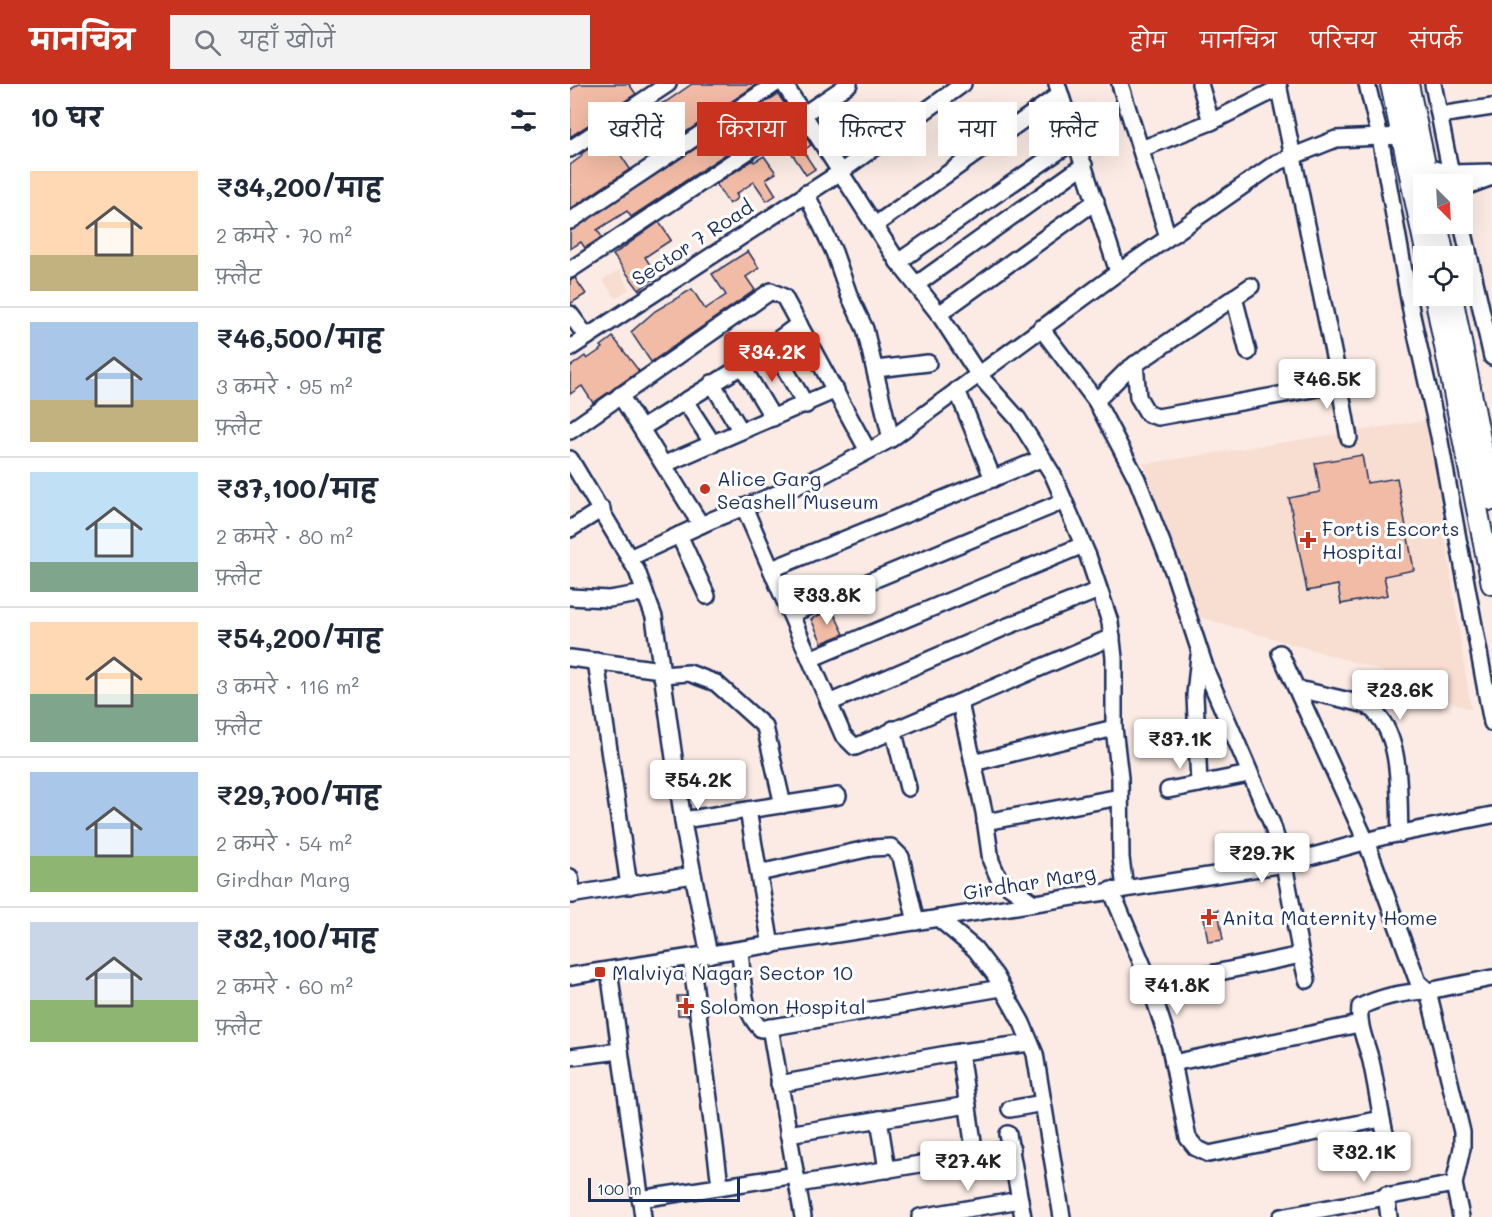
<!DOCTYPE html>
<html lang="hi">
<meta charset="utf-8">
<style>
:root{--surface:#fff;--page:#f2f2f3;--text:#1f2937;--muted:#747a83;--line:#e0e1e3;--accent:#c8321e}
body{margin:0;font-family:Mali,"Playpen Sans Deva",sans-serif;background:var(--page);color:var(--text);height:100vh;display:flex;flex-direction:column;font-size:22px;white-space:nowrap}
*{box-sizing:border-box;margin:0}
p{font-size:20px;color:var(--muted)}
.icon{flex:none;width:33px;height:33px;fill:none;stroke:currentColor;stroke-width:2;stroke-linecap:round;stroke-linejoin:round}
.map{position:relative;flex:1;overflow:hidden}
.side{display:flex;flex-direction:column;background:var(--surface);width:570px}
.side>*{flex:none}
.guide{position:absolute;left:18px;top:18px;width:570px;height:54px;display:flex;gap:12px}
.needle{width:39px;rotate:156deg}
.controls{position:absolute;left:843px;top:90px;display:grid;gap:12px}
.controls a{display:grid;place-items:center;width:60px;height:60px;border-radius:0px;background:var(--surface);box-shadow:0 6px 24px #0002;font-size:30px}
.scale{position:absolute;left:18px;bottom:15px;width:152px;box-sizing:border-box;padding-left:6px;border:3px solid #1b2f5e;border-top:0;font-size:16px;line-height:21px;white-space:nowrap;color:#1b2f5e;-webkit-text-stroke:4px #fff;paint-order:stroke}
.price{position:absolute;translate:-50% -51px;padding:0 14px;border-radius:6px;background:#fff;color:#222;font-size:20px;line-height:39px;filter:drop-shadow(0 2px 3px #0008)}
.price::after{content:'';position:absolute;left:50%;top:36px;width:18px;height:14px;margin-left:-9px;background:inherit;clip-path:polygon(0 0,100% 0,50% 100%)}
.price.selected{background:var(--accent);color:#fff}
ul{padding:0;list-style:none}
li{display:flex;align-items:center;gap:18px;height:150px;padding:0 30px}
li+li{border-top:2px solid var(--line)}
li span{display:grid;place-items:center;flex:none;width:168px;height:120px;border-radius:0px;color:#555}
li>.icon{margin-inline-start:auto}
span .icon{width:72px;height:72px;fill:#fffc;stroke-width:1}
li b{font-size:26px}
h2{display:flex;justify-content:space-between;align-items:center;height:72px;padding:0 30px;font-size:26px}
.tag{padding:0 21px;border-radius:0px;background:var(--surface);box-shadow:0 6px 24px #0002;font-size:21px;line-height:54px}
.tag.selected{background:var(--accent);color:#fff}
header{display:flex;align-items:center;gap:36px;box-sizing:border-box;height:84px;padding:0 30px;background:var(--accent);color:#fff}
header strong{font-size:28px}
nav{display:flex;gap:33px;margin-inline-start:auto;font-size:21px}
.search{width:420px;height:54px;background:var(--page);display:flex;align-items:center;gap:15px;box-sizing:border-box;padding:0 21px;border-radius:0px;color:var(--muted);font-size:22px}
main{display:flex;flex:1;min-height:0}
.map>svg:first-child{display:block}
</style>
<header>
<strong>मानचित्र</strong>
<div class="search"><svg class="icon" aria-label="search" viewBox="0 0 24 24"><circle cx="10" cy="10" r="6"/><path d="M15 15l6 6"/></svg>यहाँ खोजें</div>
<nav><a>होम</a><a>मानचित्र</a><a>परिचय</a><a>संपर्क</a></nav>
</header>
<main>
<section class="side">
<h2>10 घर<svg class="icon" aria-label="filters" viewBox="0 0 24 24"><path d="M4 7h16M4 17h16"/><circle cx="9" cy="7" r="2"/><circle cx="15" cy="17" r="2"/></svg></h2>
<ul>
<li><span style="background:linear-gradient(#ffd9b3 70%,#c2b280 0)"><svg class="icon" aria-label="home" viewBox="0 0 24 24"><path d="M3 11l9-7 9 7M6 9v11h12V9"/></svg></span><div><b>₹34,200/माह</b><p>2 कमरे · 70 m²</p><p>फ़्लैट</p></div></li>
<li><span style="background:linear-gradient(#a9c7e8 65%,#c2b280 0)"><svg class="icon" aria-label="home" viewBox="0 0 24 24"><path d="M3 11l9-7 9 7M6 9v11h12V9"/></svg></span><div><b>₹46,500/माह</b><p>3 कमरे · 95 m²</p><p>फ़्लैट</p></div></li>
<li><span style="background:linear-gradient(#bfe0f5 75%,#7fa58c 0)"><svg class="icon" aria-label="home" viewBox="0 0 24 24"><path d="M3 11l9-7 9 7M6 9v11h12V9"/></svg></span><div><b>₹37,100/माह</b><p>2 कमरे · 80 m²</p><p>फ़्लैट</p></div></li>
<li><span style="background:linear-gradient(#ffd9b3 60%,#7fa58c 0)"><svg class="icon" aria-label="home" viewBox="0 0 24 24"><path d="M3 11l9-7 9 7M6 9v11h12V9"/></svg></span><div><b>₹54,200/माह</b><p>3 कमरे · 116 m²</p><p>फ़्लैट</p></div></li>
<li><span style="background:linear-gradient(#a9c7e8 70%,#8fb573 0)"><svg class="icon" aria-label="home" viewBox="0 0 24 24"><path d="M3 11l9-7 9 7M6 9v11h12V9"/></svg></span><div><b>₹29,700/माह</b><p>2 कमरे · 54 m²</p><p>Girdhar Marg</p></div></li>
<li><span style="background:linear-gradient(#c9d6e8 65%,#8fb573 0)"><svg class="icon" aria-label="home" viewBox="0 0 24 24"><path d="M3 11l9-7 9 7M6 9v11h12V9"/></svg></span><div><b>₹32,100/माह</b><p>2 कमरे · 60 m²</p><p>फ़्लैट</p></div></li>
</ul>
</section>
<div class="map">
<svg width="922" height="1133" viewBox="0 0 922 1133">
<rect width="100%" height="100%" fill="#fbebe4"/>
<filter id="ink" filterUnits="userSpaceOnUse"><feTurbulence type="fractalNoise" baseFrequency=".0167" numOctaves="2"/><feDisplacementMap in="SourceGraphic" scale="12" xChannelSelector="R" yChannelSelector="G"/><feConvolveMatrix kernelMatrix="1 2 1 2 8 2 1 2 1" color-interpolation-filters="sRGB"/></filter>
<g filter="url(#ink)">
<g fill="#f8ddd1">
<polygon points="49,186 59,205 46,214 32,196"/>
<polygon points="858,336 901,626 804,584 626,532 574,380"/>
</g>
<g fill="#f2bba5" stroke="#1b2f5e" stroke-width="1.5">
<polygon points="9,0 59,0 66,10 0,53 0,6"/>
<polygon points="122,0 187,0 79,73 70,59 91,44 79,25 97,17"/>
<polygon points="208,10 220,28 186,51 183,46 180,48 170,35"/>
<polygon points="58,38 69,54 48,67 60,85 0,125 0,81 12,72 11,70"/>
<polygon points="231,44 241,61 233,67 245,85 236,91 213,56"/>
<polygon points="147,50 159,68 61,133 57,127 27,146 32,153 15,164 11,158 0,165 0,147"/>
<polygon points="194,72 206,89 196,95 206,111 197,117 184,98 166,110 168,114 159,120 146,100 183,76 184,78"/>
<polygon points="89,138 101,156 75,173 87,192 69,206 43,171"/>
<polygon points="178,167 189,184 176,193 185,206 81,278 61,248 85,227 122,205 135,225 156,211 142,190"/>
<polygon points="5,194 16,210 0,220 0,196"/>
<polygon points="43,253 69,287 23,319 12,302 0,310 0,283 15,272 17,275 33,264 31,262"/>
<polygon points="792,371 797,399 827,394 844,486 814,492 818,511 771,520 768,501 737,507 719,414 750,408 745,379"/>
<polygon points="262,525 274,550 252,559 241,535"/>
<polygon points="648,826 653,856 638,858 633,828"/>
<polygon points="107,912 116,912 118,931 108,931"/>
</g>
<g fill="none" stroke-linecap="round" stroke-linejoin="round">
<defs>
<g id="minor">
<polyline points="214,0 328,178 369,230 408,290 448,335 483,391 518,472 540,538 544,574 544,644 550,694 551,774 555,804"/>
<polyline points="487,0 548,188"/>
<polyline points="550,0 598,153"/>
<polyline points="630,0 641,38"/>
<polyline points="797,0 810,53 842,232 869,352 922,639"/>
<polyline points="863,0 883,100"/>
<polyline points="870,31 922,23"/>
<polyline points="0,65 98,0"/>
<polyline points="571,65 641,38 709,4"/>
<polyline points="856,83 880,89 922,88"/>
<polyline points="892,104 922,93"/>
<polyline points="236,109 264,168 279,211 295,245 321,355"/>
<polyline points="0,137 205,0"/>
<polyline points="892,140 922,273"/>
<polyline points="305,141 490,10"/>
<polyline points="328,178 505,56"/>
<polyline points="0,186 279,0"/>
<polyline points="347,200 514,81"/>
<polyline points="664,213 678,268"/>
<polyline points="0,230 17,253"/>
<polyline points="369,230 526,117"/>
<polyline points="471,244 526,317 567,395 605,492 637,589 702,740 714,780 731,871 616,895"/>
<polyline points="201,261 236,321"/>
<polyline points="0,264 269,89 393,0"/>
<polyline points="565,280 568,313 578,330 588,333 759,302 768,292 708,0"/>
<polyline points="172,282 203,334"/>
<polyline points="306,285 358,279"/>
<polyline points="768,292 779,354"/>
<polyline points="142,299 171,347"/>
<polyline points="387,306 423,395"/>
<polyline points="50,311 131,441"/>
<polyline points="115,317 143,360"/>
<polyline points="526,317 557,286 681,202"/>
<polyline points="72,344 172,282 229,240"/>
<polyline points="0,347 201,207 214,213 298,367"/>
<polyline points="0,375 67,487 84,533 114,744 139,871"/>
<polyline points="95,380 266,306"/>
<polyline points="174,423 273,651 285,663 542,553"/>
<polyline points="0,445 32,425"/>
<polyline points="109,451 137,512"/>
<polyline points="59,474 142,436 251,392 321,355 550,187 706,79 766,55 833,52"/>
<polyline points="202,485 473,374"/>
<polyline points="0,513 39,515 75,509"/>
<polyline points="221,530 494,417"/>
<polyline points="710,569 796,757 848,898 858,907"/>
<polyline points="629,572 625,611 629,700 679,690"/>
<polyline points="0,574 91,586"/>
<polyline points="240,575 513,461"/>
<polyline points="26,577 59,802"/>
<polyline points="91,591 119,589 146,599 195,643 213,721"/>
<path d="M728 605C739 608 794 619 799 623 834 649 828 711 830 750"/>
<polyline points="259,619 433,544 529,506"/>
<polyline points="390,619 414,728 421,777 429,795 462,818"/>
<polyline points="323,645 338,704"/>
<polyline points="403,679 544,644"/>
<polyline points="598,706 629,700"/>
<polyline points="178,726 201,862"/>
<polyline points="113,736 268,712"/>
<polyline points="415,738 550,713"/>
<polyline points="189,789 301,764 321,763 331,773 346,838"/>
<polyline points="0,793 3,811"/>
<polyline points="541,806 576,889 600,963 618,1054 626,1064 639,1070 811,1035"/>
<polyline points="0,811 123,791"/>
<polyline points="368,834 405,865 425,891 452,939 465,970 492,1133"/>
<path d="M170 867C173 892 171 927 191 945L431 904"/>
<polyline points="731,871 737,896"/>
<polyline points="121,874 150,1101"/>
<polyline points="39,886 73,1133"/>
<polyline points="0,892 714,780 812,753 922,731"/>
<polyline points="200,943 233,1133"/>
<polyline points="390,968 405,1072"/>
<polyline points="0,973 50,967"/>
<polyline points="603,979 789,940"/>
<polyline points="209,1000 383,969 460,959"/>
<polyline points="440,1025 473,1019"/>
<polyline points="309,1035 317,1086"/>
<polyline points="218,1050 398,1021"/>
<polyline points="438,1050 453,1133"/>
<path d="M820 1069C811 1039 808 1008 801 977 796 958 788 943 790 923 812 912 834 908 858 907"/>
<polyline points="228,1100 442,1065"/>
<polyline points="816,1111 819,1133"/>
<polyline points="70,1115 226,1091"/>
<polyline points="350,1133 450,1116"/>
<polyline points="711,1133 884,1100"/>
<polyline points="891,1133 884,1100 892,1064 892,1048 858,907 922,894"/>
</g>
<g id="major">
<polyline points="821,0 857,172"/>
<polyline points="838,0 859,100"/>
<polyline points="867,140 874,172"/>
<polyline points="865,212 922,500"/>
<polyline points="882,212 922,416"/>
</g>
</defs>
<use href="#minor" stroke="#1b2f5e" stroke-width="20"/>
<use href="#major" stroke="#1b2f5e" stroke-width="24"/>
<use href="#minor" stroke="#fff" stroke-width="15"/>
<use href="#major" stroke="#fff" stroke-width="20"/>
</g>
</g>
<g fill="#c8321e" stroke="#fff" stroke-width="2">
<circle cx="135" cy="405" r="6"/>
<path d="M735 447h6v6h6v6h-6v6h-6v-6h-6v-6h6z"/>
<path d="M636 824h6v6h6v6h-6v6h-6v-6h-6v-6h6z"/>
<rect x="24" y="882" width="12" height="12" rx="3"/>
<path d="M113 913h6v6h6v6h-6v6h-6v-6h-6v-6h6z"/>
</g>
<g text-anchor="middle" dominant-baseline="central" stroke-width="6" stroke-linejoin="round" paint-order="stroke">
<g font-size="20" fill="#1b2f5e" stroke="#fff">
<text transform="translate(122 158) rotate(-33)">Sector 7 Road</text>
<text transform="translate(459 798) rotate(-9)">Girdhar Marg</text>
</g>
<g font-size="20" fill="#1b2f5e" stroke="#fff" text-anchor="start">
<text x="147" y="394">Alice Garg<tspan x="147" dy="23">Seashell Museum</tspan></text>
<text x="752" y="444">Fortis Escorts<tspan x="752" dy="23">Hospital</tspan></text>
<text x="652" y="833">Anita Maternity Home</text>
<text x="42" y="888">Malviya Nagar Sector 10</text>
<text x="130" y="922">Solomon Hospital</text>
</g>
</g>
</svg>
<div class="controls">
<a><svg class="needle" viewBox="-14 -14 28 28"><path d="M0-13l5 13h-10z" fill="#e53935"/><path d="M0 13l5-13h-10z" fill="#747a83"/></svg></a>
<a><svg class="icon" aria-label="locate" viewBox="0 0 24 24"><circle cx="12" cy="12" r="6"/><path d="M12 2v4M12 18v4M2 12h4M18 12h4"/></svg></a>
</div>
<div class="scale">100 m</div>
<b class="price selected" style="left:202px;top:299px">₹34.2K</b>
<b class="price" style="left:757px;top:326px">₹46.5K</b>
<b class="price" style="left:257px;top:542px">₹33.8K</b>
<b class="price" style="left:830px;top:637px">₹23.6K</b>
<b class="price" style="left:610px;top:686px">₹37.1K</b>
<b class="price" style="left:128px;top:727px">₹54.2K</b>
<b class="price" style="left:692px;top:800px">₹29.7K</b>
<b class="price" style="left:607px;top:932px">₹41.8K</b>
<b class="price" style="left:794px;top:1099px">₹32.1K</b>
<b class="price" style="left:398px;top:1108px">₹27.4K</b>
<div class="guide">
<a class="tag">खरीदें</a>
<a class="tag selected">किराया</a>
<a class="tag">फ़िल्टर</a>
<a class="tag">नया</a>
<a class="tag">फ़्लैट</a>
</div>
</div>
</main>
